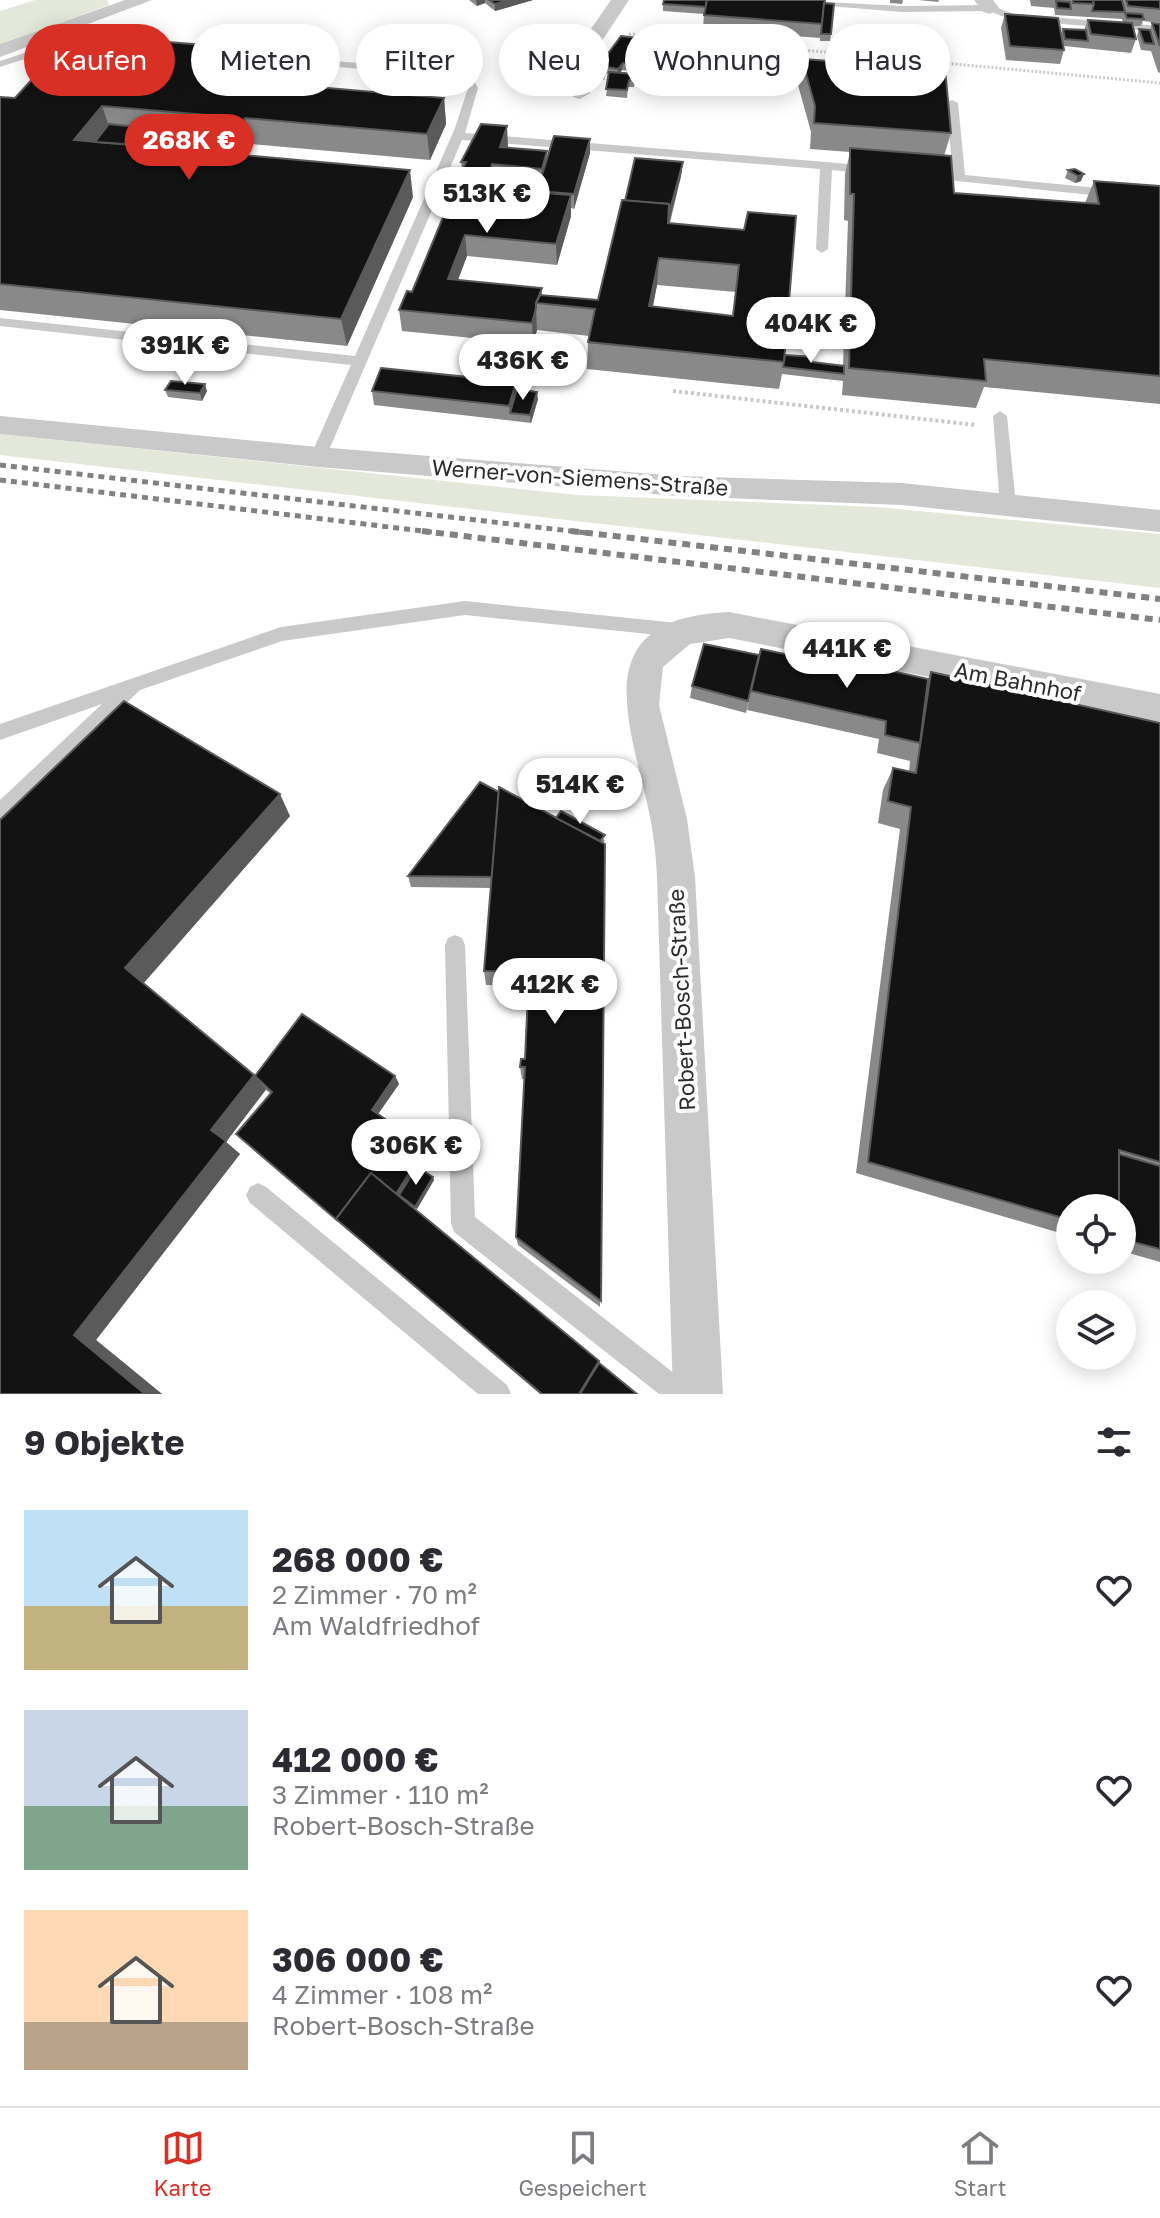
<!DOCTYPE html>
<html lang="de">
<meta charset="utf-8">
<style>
:root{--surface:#fff;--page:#f7f7f7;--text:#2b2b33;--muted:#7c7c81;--line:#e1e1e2;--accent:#d93025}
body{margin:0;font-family:"Golos Text",sans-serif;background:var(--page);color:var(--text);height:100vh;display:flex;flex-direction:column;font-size:30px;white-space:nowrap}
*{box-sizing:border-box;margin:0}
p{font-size:26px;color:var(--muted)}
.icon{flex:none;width:44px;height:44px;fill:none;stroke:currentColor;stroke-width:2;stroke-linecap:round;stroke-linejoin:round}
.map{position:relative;height:1394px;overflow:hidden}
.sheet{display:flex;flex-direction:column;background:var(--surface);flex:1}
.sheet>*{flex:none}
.guide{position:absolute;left:24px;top:24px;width:1112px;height:72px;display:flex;gap:16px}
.buttons{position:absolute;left:1056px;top:1194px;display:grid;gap:16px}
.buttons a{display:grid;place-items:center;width:80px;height:80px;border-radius:50%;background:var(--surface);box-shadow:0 4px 20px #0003;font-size:40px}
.price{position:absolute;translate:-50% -68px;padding:0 18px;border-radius:28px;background:#fff;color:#222;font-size:26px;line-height:52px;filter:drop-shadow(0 2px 4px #0008)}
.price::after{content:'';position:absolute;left:50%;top:48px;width:24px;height:18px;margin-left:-12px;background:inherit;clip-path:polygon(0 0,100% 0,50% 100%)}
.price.selected{background:var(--accent);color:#fff}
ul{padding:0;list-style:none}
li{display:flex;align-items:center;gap:24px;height:200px;padding:0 24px}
li span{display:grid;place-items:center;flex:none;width:224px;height:160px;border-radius:0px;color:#555}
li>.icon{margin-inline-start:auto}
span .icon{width:96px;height:96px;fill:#fffc;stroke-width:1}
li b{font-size:34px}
h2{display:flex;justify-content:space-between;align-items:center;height:96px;padding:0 24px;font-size:34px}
.chip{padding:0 28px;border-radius:36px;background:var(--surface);box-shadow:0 4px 20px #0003;font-size:28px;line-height:72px}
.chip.selected{background:var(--accent);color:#fff}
.menu{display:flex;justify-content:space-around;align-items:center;height:112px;border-top:2px solid var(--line);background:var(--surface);font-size:22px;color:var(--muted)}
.menu a{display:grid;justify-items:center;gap:4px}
.menu .selected{color:var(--accent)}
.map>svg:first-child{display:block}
</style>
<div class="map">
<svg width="1160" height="1394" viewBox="0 0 1160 1394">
<rect width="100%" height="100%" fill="#fff"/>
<g fill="#e3e8da">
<polygon points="35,0 107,0 109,5 0,44 0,11"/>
<polygon points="0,434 577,495 877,507 1160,534 1160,588 0,455"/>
</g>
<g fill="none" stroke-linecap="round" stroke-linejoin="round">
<polyline stroke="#c9c9c9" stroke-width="3" stroke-dasharray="2 2" stroke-linecap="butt" points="629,34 1160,83"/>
<polyline stroke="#c9c9c9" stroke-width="4" stroke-dasharray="3 3" stroke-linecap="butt" points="673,391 976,425"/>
<g fill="#c9c9c9" fill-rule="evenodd">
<polygon points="786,0 902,6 990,5 1014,14 1160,26 1160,32 1012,20 989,11 902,12 791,3"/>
<polygon points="55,43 59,44 59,48 0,67 0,61"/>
<polygon points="268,56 450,70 472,77 478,88 465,133 826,162 869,166 875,170 869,174 832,170 828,249 822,253 816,249 820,169 462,140 326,457 318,462 310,457 351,365 0,326 0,318 355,356 455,128 468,88 464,81 449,76 264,61 263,59"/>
<polygon points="952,100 958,103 965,175 1160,194 1160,202 927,178 925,175 931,171 953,174 946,103"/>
<polygon points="1000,411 1007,416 1016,505 1008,511 1000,505 993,416"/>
<polygon points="465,601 687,624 696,631 687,638 465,615 282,641 140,690 7,818 0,821 0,800 102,704 0,740 0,724 281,627"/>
<polygon points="455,935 462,938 465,945 475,1217 689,1385 693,1394 659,1394 454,1232 451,1223 445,945 448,938"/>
<polygon points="258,1183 266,1187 507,1385 511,1394 478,1394 250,1203 246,1195 250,1187"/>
</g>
<g fill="#c9c9c9" fill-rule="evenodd">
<polygon points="125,0 152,0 0,57 0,44"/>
<polygon points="611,0 629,0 586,65 590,93 580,99 573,97 566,65"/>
<polygon points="974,0 993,0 999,8 990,14 983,12"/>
<polygon points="0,416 318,447 678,476 902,483 1160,510 1160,532 902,505 678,496 318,467 0,434"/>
<path d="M729 612 1160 694V722L729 638 690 644 663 667 659 705 687 819 695 877 723 1394H673L657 877C656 853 653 828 647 803 626 711 590 618 729 612Z"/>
</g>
<g stroke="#818181" stroke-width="5" stroke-dasharray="6 5" stroke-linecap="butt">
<polyline points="0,465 588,533"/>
<polyline points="0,480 439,533"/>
</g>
<g stroke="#818181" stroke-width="6" stroke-dasharray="8 6" stroke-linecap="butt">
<polyline points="422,531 1160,620"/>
<polyline points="571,531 1160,599"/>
</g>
</g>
<g fill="#898989" fill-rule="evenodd">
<polygon points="469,0 533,0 495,11 485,3 477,6"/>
<polygon points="890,0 903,0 902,4 890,3"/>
<polygon points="918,0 939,0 938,2"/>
<polygon points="1030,0 1160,0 1160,23 1143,21 1141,26 1133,26 1136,39 1131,53 1064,46 1064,50 1060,64 1006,60 1001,28 1005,14 1061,34 1063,29 1084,30 1088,20 1123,22 1122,19 1055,15 1054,8 1031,6"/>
<polygon points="824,3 831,34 830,41 820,41 820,38 703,29 704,14 663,11 663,4"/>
<polygon points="1152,23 1160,24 1160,73 1158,72 1151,51 1141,50 1137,36 1139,29 1150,30"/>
<polygon points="47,32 296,78 291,85 444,98 446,124 430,160 251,144 248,150 235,149 233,143 139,134 131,145 225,154 413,197 347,346 0,310 0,97 15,98 41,70 32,48"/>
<polygon points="621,36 699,45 699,49 717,50 716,62 727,58 726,70 702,68 700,86 645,82 647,60 640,60 631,71 622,70 620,73 635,74 634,87 628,87 627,98 606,96 609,74 606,74 604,80 588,78 588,71 598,67"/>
<polygon points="767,52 784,61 783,68 766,68"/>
<path d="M802 59 951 133 944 156 954 193 1085 203 1094 181 1160 186V404L984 387 976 408 842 395 843 381 782 374 779 389 587 369 588 342 589 336 537 330 533 344 402 331 399 310 412 292 462 171 461 162 508 147 547 157 590 139V153L574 209 571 208V216L557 265 467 256 458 280 542 288V296L598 300 625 201 683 162 681 176 670 223 744 230 785 355 812 362 843 366 848 221 844 220 845 174 850 152 810 149 811 132 798 85ZM514 187 537 189V192L513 190ZM657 285 736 292 733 316 653 307Z"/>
<polygon points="1075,169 1081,181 1075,183 1065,178 1068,170"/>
<polygon points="517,389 538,399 531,423 374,405 372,391"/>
<polygon points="165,390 207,391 202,401 168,397"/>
<polygon points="759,655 928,679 931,672 1160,723 1160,1262 1122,1251 1122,1208 1070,1208 1070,1236 856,1173 900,829 878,823 883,790 893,768 909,772 910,761 877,753 879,739 747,710 755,674 746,713 690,698 692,686"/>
<polygon points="499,792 605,840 603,843 600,1307 518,1245 516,1237 524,1079 522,1079 520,1067 525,1059 529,986 486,985 484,971 491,888 411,887 408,876"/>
<polygon points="290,816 143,984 255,1076 395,1076 399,1084 378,1114 429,1154 420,1168 434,1180 417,1209 408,1203 637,1394 540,1394 244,1141 271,1094 266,1090 226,1142 240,1154 96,1340 162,1394 0,1394 0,820"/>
</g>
<g fill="#5a5a5a">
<polygon points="476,0 485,0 485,3 477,6"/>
<polygon points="509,0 533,0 495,11 495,4"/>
<polygon points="291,52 296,78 284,96 270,83"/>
<polygon points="640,52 640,60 631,71 631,64"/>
<polygon points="623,63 622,70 618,76 618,69"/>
<polygon points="444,98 446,124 430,160 427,134"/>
<polygon points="102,106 111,132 89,160 74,140"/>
<polygon points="245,118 251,144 248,150 241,124"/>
<polygon points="507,126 508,147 500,147"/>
<polygon points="137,127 139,134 113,169 110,162"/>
<polygon points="590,139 590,153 574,209 574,194"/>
<polygon points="683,162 681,176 667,231 669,204"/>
<polygon points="492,164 494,185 488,201 483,188"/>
<polygon points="410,170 413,197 347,346 341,319"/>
<polygon points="1084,174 1081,181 1075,183 1078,176"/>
<polygon points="571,195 571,216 557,265 556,244"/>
<polygon points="465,235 467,256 450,300 448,279"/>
<polygon points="659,258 657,285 647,333 649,306"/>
<polygon points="536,308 537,330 533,344 532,323"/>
<polygon points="516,382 517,397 510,413 509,406"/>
<polygon points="205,384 207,391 202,401 200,393"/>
<polygon points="537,392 538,399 531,423 530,415"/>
<polygon points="280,794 290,816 141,986 125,968"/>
<polygon points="254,1075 266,1089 226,1142 240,1154 96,1340 162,1394 145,1394 74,1335 211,1130"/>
<polygon points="395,1076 399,1084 376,1117 372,1110"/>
<polygon points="426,1147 429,1154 402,1197 396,1195"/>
<polygon points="433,1177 434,1180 417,1209 415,1207"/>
</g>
<g fill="#131313" stroke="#5a5a5a" stroke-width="2" fill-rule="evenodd">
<polygon points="489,0 509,0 495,4"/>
<polygon points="664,0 707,0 706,7 663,4"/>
<polygon points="707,0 825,0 822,24 704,15"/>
<polygon points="1073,0 1093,0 1094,4 1073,3"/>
<polygon points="1093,0 1122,0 1125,12 1092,11 1094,4"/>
<polygon points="1126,0 1160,0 1160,9 1128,6"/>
<polygon points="1056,1 1070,2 1071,9 1057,8"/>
<polygon points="824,3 834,4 831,34 821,34"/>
<polygon points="1125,13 1142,14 1144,19 1127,18"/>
<polygon points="1005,14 1058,18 1064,50 1010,46"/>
<polygon points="1088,20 1132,23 1136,39 1091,34"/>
<polygon points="1152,23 1160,24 1160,46"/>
<polygon points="1063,29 1086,30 1088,41 1065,39"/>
<polygon points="1139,29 1150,30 1154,44 1144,43"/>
<polygon points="47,32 291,52 270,83 444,98 427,134 245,118 241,124 228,123 232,117 102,106 74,140 208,152 210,148 224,149 221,153 410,170 341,319 0,284 0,97 15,98 59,50 32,48"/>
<polygon points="621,36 699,45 698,49 663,47 662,54 640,52 631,64 623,63 618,69 606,67 604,73 588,71 589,65 598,67"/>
<polygon points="663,47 717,50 716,55 704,54 702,62 691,61 690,71 646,68 648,55 661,55"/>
<polygon points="767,52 784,53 784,61 767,60"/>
<polygon points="716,57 727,58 727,63 716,62"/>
<polygon points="802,59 945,69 951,133 814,123 815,106"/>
<polygon points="691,68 702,69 701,78 690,78"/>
<polygon points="609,72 635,74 634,80 629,80 627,90 606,89"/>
<polygon points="109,124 137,127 124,144 95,142"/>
<polygon points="481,124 507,126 500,147 547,151 542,169 492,164 483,188 571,195 556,244 465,235 448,279 542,288 536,303 536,308 532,323 399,310 407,291 412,292 466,162 461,162"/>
<polygon points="554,136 590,139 574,194 537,191"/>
<polygon points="850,148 951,156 954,193 1099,204 1094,181 1160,186 1160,376 984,359 986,381 849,368 854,194 850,194"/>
<polygon points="635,158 683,162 668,217 669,204 625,201"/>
<polygon points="1075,169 1084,174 1078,176 1068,170"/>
<polygon points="493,178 513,180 510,190 489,188"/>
<path d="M622 200 669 204 668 223 744 230 748 212 796 216 784 362 588 342 595 309 536 303 540 295 598 300ZM659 258 739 265 733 316 649 306Z"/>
<polygon points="785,355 813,357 812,362 844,366 844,374 783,367"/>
<polygon points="381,368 516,382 509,406 372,391"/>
<polygon points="171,381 205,384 200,393 165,390"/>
<polygon points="517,389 537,392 530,415 510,413"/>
<polygon points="704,644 759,655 748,701 692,686"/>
<polygon points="761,649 843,666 852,662 928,679 920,743 885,735 886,721 751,691"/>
<polygon points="931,672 1160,723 1160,1162 1119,1150 1119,1208 1070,1208 1070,1220 868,1162 911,807 888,801 893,768 916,773"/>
<polygon points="124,701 280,794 125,968 254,1075 211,1130 226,1141 74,1335 145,1394 0,1394 0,820"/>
<polygon points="480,782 499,792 492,877 408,876"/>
<polygon points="499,787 605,844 601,1301 516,1237 525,1067 520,1067 521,1059 525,1059 529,972 484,971"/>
<polygon points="561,811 605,835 600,841 556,818"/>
<polygon points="302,1014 395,1076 372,1110 426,1147 396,1194 371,1173 336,1219 338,1221 236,1134 272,1092 255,1076"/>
<polygon points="1119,1154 1160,1166 1160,1249 1122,1239 1122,1208 1119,1208"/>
<polygon points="417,1167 433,1177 415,1207 399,1195"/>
<polygon points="371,1173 599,1361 579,1394 542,1394 336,1219"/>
<polygon points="599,1363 637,1394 580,1394"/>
</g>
<g text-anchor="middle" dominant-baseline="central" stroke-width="8" stroke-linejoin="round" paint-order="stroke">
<g font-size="22" fill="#2c2c2c" stroke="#fff">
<text transform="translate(580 477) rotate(4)">Werner-von-Siemens-Straße</text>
<text transform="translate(1018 681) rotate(11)">Am Bahnhof</text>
<text transform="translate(681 1000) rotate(-93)">Robert-Bosch-Straße</text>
</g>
</g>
</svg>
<div class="buttons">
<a><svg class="icon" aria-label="locate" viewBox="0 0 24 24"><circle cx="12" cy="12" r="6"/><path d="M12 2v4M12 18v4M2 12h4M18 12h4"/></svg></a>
<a><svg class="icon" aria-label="layers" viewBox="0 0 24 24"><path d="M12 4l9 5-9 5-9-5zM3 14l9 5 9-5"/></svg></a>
</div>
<b class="price selected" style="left:189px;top:182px">268K €</b>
<b class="price" style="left:487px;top:235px">513K €</b>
<b class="price" style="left:811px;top:365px">404K €</b>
<b class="price" style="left:185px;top:387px">391K €</b>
<b class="price" style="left:523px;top:402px">436K €</b>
<b class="price" style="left:847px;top:690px">441K €</b>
<b class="price" style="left:580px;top:826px">514K €</b>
<b class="price" style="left:555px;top:1026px">412K €</b>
<b class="price" style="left:416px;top:1187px">306K €</b>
<div class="guide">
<a class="chip selected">Kaufen</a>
<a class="chip">Mieten</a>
<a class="chip">Filter</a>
<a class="chip">Neu</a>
<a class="chip">Wohnung</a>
<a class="chip">Haus</a>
</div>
</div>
<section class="sheet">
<h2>9 Objekte<svg class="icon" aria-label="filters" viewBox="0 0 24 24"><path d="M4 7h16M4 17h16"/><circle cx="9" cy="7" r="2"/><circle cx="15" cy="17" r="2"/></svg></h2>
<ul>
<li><span style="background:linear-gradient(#bfe0f5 60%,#c2b280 0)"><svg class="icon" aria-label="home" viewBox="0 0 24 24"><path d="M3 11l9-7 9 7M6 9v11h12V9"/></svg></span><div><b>268 000 €</b><p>2 Zimmer · 70 m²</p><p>Am Waldfriedhof</p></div><svg class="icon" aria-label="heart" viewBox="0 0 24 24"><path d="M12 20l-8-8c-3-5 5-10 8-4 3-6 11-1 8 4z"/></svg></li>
<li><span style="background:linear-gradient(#c9d6e8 60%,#7fa58c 0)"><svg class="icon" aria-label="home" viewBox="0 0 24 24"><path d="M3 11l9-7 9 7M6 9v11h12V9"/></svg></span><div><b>412 000 €</b><p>3 Zimmer · 110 m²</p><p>Robert-Bosch-Straße</p></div><svg class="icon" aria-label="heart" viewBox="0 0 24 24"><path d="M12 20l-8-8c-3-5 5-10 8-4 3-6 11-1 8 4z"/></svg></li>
<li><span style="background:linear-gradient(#ffd9b3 70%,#b9a48a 0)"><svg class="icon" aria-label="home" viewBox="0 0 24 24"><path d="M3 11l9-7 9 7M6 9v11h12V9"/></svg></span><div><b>306 000 €</b><p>4 Zimmer · 108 m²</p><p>Robert-Bosch-Straße</p></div><svg class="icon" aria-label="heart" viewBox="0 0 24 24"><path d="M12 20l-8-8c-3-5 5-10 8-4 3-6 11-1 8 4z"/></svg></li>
</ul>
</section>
<nav class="menu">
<a class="selected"><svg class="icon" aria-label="map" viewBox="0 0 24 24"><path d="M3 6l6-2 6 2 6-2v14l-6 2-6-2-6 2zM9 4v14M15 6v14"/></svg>Karte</a>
<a><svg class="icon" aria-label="saved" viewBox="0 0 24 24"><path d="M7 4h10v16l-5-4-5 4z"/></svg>Gespeichert</a>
<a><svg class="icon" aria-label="home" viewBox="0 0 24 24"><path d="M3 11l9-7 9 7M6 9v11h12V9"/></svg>Start</a>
</nav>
